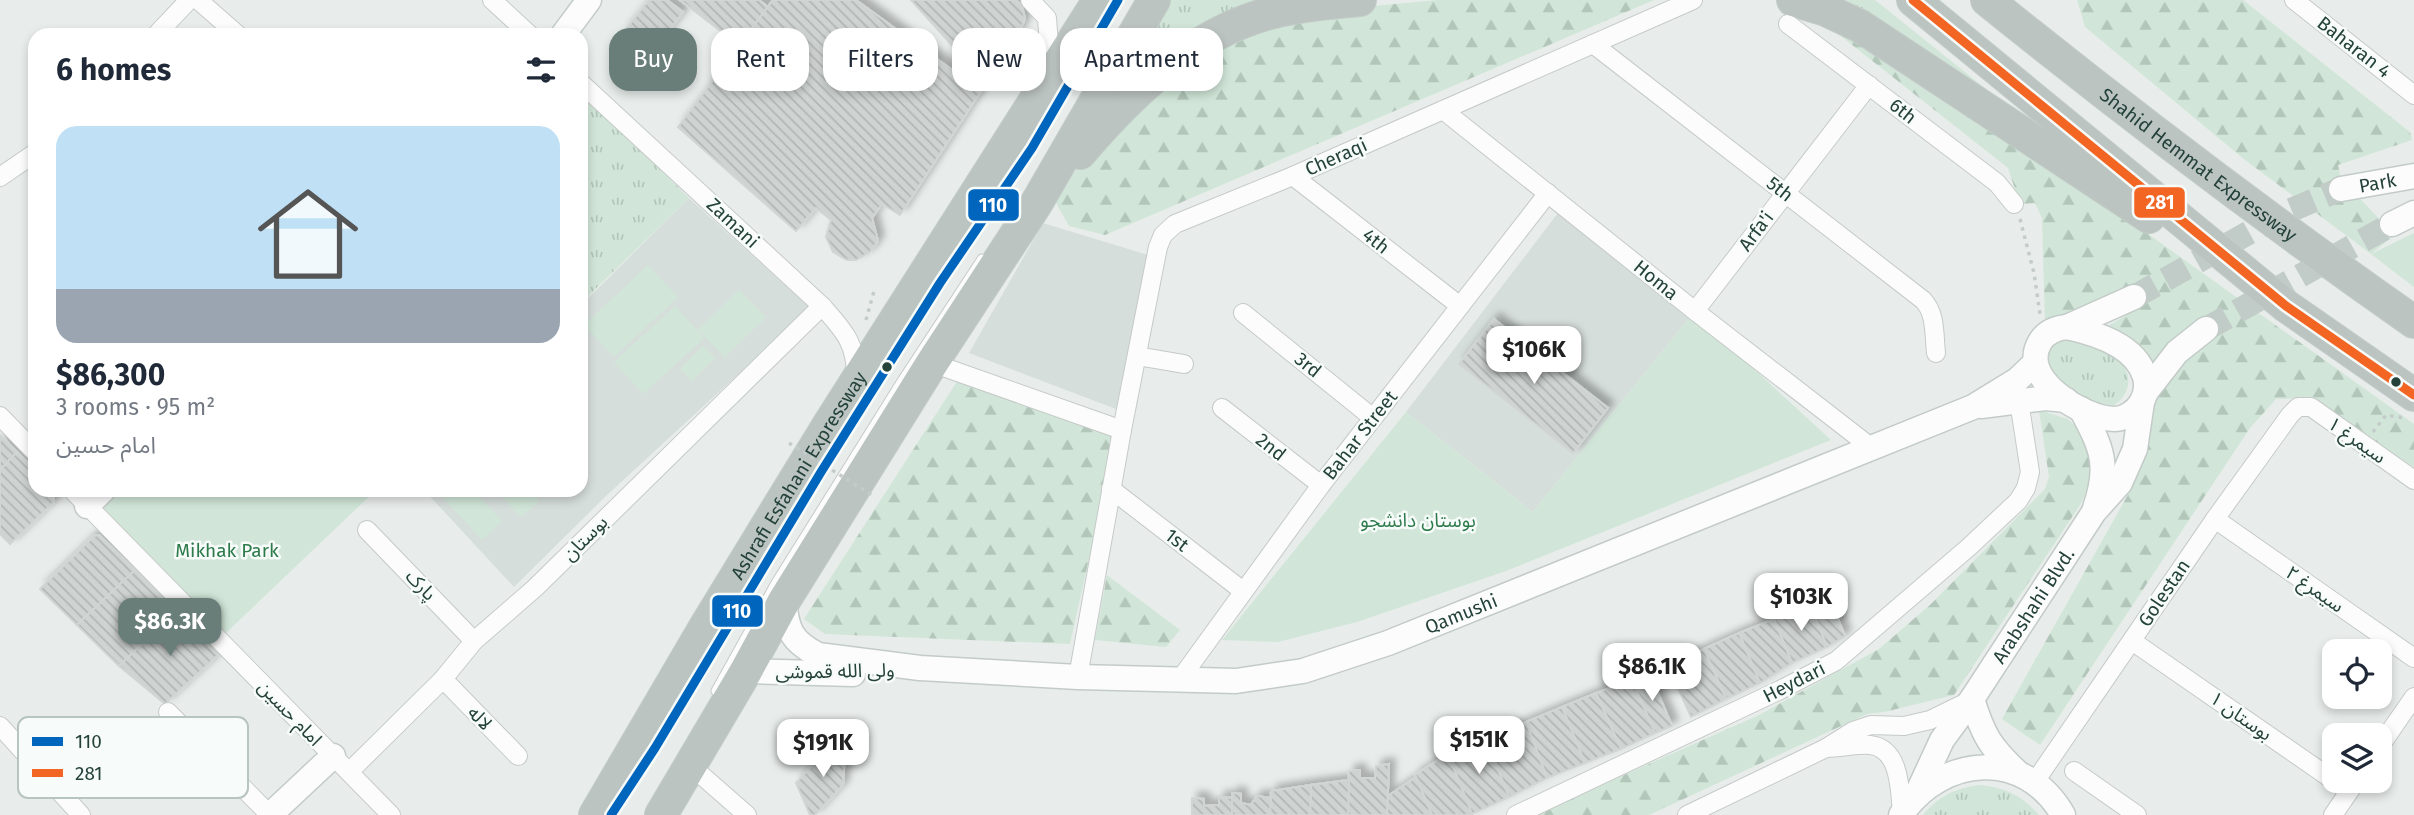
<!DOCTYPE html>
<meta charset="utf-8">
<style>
:root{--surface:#fff;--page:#f2f2f3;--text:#1f2937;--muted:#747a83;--accent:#697e78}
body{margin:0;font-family:"Fira Sans","Noto Sans Arabic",sans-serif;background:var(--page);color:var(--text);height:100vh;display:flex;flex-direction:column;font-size:26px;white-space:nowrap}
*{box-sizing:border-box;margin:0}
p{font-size:23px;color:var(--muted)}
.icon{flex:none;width:38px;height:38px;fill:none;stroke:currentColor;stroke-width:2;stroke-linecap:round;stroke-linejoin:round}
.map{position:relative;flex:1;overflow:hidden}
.drawer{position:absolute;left:28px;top:28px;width:560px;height:469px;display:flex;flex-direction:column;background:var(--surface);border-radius:21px;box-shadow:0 4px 10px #0003}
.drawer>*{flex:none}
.hud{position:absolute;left:609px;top:28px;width:665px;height:63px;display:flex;gap:14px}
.controls{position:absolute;left:2322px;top:639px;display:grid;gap:14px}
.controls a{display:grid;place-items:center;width:70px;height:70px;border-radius:14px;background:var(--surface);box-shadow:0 4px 10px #0003;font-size:35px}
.price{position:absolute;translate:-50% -60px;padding:0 16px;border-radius:14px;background:#fff;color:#222;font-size:23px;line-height:46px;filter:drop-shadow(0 2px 4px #0008)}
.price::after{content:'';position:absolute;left:50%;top:42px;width:21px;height:16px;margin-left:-10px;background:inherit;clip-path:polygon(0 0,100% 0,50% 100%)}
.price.current{background:var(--accent);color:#fff}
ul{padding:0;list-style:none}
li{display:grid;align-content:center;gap:14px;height:371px;padding:0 28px}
li span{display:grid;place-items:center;height:217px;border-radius:21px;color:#555}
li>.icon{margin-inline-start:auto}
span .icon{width:126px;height:126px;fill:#fffc;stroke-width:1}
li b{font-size:30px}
h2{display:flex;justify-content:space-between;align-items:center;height:84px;padding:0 28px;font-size:30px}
.tag{padding:0 24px;border-radius:21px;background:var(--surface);box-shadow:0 4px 10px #0003;font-size:24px;line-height:63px}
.tag.current{background:var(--accent);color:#fff}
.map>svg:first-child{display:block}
</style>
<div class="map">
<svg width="2414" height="815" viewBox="0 0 2414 815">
<defs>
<pattern id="grass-tufts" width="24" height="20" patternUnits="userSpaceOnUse" patternTransform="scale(1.75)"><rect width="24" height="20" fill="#d1e6d8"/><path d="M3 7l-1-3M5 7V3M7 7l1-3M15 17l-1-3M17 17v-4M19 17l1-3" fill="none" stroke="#b3c6ba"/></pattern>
<pattern id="forest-firs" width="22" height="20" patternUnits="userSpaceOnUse" patternTransform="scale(1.75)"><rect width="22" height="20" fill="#d1e6d8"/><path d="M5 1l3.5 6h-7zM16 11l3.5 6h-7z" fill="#b3c6ba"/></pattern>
<pattern id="building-back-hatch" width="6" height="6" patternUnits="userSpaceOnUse" patternTransform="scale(1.75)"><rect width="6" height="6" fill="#cfd4d2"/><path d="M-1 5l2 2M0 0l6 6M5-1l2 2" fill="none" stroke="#b2b7b5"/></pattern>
<filter id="shadow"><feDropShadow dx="6" dy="-6" stdDeviation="3.5" flood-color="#0004"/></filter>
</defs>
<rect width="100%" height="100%" fill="#e8edeb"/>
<g fill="#d6dedb">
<polygon points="689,198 810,308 606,496 514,587 424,490 581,490 581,305"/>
<polygon points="1561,209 1693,313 1533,512 1406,412"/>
<polygon points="1043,223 1148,255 1116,409 969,353"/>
</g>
<g fill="url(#grass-tufts)">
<polygon points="1165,0 1292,0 1089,133"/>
<polygon points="1824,0 1875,0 2070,156"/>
<polygon points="581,92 689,198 581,303"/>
<path d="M2079 337C2091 343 2109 349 2118 359 2134 374 2131 395 2113 406L2090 401 2046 375 2045 351 2054 340Z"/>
<path d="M1980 785C2004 787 2023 796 2039 815H1923C1938 796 1956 788 1980 785Z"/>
</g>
<g fill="url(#forest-firs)">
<polygon points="1438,0 1654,0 1105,235 1069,226 1052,196 1165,74 1209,48 1317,11"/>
<polygon points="2077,0 2243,0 2410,132 2412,140 2338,165 2341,179 2395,235 2371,254 2245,160 2085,27"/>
<polygon points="1818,18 1848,32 2060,171 2414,424 2414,467 2304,398 2276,399 2250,428 2040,745 2002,719 2134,484 2153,395 2152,368 2106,327 2154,299 2145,283 2133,284 2085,314 2045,323 2042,218 2035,203 2020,204 2008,168"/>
<polygon points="958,380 1116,437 1070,644 825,634 804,619"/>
<polygon points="2039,410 2068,419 2091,441 2094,475 2080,505 1954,695 1884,712 1867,714 1649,815 1534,815 1759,715 1879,649 1931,604 2045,489 2049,477"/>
<polygon points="1107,575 1180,630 1166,647 1095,640"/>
</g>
<g fill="#d1e6d8">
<polygon points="2414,233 2414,287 2371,254"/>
<polygon points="648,265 678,297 614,357 584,325"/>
<polygon points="739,290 766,317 725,357 698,330"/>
<polygon points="675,306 704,338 643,394 614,362"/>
<polygon points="1693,313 1831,440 1506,571 1357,622 1278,642 1222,640 1406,412 1533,512"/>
<polygon points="703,346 715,358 692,381 680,369"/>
<polygon points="116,490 376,490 225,634 101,505"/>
<polygon points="436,490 473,490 502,521 482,540"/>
<polygon points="496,490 528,490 539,501 521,517"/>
</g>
<g fill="url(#building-back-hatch)" stroke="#d1d6d4" stroke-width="2" filter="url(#shadow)">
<polygon points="649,0 667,0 683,12 651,54 623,33"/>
<polygon points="680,0 759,0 768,7 739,45"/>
<polygon points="773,0 856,0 981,91 900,215 882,204 872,218 878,241 870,252 856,260 847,260 833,252 826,237 831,220 816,208 796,231 678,127"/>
<polygon points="911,0 1016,0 1022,6 1025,19 1020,30 983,80"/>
<polygon points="1494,319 1608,408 1573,453 1459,364"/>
<polygon points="0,435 17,452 0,470"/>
<polygon points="17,452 35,470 35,490 53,490 54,502 10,544 0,534 0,470"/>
<polygon points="99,535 135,570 77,625 40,589 94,536"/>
<polygon points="135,570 177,610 119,666 77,625"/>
<polygon points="1828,595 1845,636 1827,647 1810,604"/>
<polygon points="1810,604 1827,647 1792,663 1774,619"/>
<polygon points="177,610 219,654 165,704 119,666"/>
<polygon points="1774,619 1792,663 1760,683 1739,633"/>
<polygon points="1739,633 1760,683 1726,699 1704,649"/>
<polygon points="1704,649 1726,699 1691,717 1668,666"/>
<polygon points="1649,672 1672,726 1655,733 1632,680"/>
<polygon points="1632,680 1655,733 1621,749 1596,693"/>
<polygon points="1596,693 1621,749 1585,763 1562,707"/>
<polygon points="1562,707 1585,763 1547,778 1526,722"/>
<polygon points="1526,722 1547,778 1509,797 1486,740"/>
<polygon points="1486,740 1509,797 1472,814 1448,754"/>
<polygon points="834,742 845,754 843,785 815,815 810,815 796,783"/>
<polygon points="1448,754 1472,814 1470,815 1432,815 1415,775"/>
<polygon points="1389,764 1387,815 1348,815 1349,771 1360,770 1360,778 1375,778 1376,766"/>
<polygon points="1416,777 1432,815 1387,815 1388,796"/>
<polygon points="1349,780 1348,815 1310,815 1311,785"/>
<polygon points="1311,785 1310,815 1270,815 1271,791"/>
<polygon points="1232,793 1241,794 1241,803 1251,805 1257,796 1271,798 1270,815 1232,815"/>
<polygon points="1219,797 1232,798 1232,815 1192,815 1192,798 1204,799 1204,806 1219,805"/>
</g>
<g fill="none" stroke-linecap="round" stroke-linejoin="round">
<g stroke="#c1cbc8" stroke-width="24" stroke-dasharray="24 12" stroke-linecap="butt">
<polyline points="2134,297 2284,213 2341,189"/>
<polyline points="2206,329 2392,224"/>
</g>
<defs>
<g id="lane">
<polyline points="716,691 776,583 902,381 982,259"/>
<polyline points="628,789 655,748 821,472 940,283 1032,148 1118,0"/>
</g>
<g id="street">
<polyline points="198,0 238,35"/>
<polyline points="492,0 530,35"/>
<polyline points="1030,0 1047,18 1051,70"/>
<polyline points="2294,0 2414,95"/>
<polyline points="1788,24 1997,183 2014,204"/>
<polyline points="156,35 189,0"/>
<path d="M1593 44 1923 300C1936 313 1934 335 1936 353"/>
<path d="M581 83 822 306C843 330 856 342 856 376"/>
<polyline points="1443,110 1695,311 1872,448"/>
<polyline points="1293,176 1460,306"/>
<polyline points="0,177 35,153"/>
<polyline points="1695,311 1869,85"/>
<polyline points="1243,313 1373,418"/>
<polyline points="1137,356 1184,364"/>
<polyline points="932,363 1122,430"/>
<polyline points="1222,408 1321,485"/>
<polyline points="0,416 35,452"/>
<polyline points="1111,489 1243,591"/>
<polyline points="72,490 391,815"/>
<polyline points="2215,519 2414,658"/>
<polyline points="367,530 474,641"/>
<polyline points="2132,641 2349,791"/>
<polyline points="1078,677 1122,430 1158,247 1163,235 1175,224 1293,176 1693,0"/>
<polyline points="443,679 518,756"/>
<polyline points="1178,682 1321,485 1548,193"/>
<polyline points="168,712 270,815"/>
<polyline points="0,726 81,815"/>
<polyline points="2380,746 2414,697"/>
<path d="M1826 748C1840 748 1857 744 1870 745 1901 748 1900 792 1902 814"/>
<polyline points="691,766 747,815"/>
<polyline points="2074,771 2137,815"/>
<polyline points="349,772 443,679 474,641 535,588 822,306"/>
<polyline points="2034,783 2215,519 2290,415 2298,407 2311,407 2414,480"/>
<polyline points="1516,815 1780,690 1836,661 1969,547 2018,501 2026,488 2030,472 2019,401"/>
<polyline points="1687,815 1826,748 1853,731 1871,725 1904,726 1930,720 1969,701"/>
<polyline points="2333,815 2357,780"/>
</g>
<g id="secondary">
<polyline points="563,35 589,0"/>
<path id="s1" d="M2341 189 2414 176"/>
<polyline points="2392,224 2414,213"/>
<path d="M2067 327C2095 333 2136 345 2145 377 2147 386 2147 394 2141 403 2136 411 2125 419 2115 419 2083 419 2018 378 2040 342 2046 332 2056 328 2067 327Z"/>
<polyline points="2067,327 2134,297"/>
<polyline points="2146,392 2177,352 2206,329"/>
<polyline points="1981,406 2046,398 2066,400"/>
<path d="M2081 409C2102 448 2110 465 2095 508"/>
<polyline points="87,506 103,490"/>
<path id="s2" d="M784 601C787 630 791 641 818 655L920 668 1078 677 1236 681 1303 671 1388 643 1973 407 2017 380 2035 363"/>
<polyline points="746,671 853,674"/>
<path d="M1972 699C1983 735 1990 747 2018 773"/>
<path id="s3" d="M1917 794 1942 740 1972 699 2094 512 2120 483 2135 449 2142 402"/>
<polyline points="270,815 333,756"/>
<path d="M1901 815C1942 755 2025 748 2063 815"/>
</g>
<g id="highway">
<polyline points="1793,0 1826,10 1860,26 2149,217"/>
<polyline points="1913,0 2286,306 2414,395"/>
<path id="s4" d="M1987 0C2126 112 2268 220 2414 322"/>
<path d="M1080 153C1132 92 1194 32 1274 12 1302 5 1331 3 1360 0"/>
<path id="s5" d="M595 815 705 627 829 424 1099 0"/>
<polyline points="661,815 746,671 784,601 932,363 1036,204 1154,0"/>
</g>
</defs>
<use href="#lane" stroke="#c5cac8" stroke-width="11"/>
<use href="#street" stroke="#c5cac8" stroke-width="20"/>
<use href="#secondary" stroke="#c3cbc8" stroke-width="27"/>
<use href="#highway" stroke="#c3ccc9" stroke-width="34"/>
<g stroke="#c3ccca" stroke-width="3.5" stroke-dasharray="3.5 5" stroke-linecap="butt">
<polyline points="2020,219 2034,273 2040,314"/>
<polyline points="866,320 874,291"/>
<polyline points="2373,432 2386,415 2405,418"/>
</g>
<use href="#lane" stroke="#fcfcfc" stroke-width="9"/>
<use href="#street" stroke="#fcfcfc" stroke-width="18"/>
<use href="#secondary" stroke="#fcfcfc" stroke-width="24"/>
<use href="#highway" stroke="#bcc4c2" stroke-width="32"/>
<polyline stroke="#c3ccca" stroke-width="3.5" stroke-dasharray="3.5 5" stroke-linecap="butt" points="789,443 875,497"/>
<defs>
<polyline id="bus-1" points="611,815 655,748 821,472 940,283 1032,148 1118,0"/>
<polyline id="bus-2" points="1913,0 2286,306 2414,395"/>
</defs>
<use href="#bus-1" stroke="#f7fbf9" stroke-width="14"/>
<use href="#bus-2" stroke="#f7fbf9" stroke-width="14"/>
<use href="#bus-1" stroke="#0065bd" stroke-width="9"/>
<use href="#bus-2" stroke="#f26522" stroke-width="9"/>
</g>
<g fill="#24423a" stroke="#f7fbf9" stroke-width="2.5">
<circle cx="887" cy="367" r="6"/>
<circle cx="2396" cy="382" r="6"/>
</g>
<g text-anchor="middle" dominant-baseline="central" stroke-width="5" stroke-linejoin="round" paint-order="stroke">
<g font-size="19" fill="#24423a" stroke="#f7fbf9">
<text transform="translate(2354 47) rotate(38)">Baharan 4</text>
<text transform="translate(1903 111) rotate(38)">6th</text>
<text transform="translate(1336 157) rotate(-24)">Cheraqi</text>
<text stroke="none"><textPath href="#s4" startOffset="268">Shahid Hemmat Expressway</textPath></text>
<text stroke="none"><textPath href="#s1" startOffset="37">Park</textPath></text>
<text transform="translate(1780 189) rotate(38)">5th</text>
<text transform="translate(733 223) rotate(43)">Zamani</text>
<text transform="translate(1756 231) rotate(-53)">Arfa'i</text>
<text transform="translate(1376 241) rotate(38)">4th</text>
<text transform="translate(1656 280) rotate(39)">Homa</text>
<text transform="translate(1308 365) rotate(39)">3rd</text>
<text transform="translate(1360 435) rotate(-52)">Bahar Street</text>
<text transform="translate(2357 440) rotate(35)">سیمرغ ۱</text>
<text transform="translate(1271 447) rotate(38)">2nd</text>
<text stroke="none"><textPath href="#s5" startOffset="396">Ashrafi Esfahani Expressway</textPath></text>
<text transform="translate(585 538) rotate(-45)">بوستان</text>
<text transform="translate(1177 540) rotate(38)">1st</text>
<text transform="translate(421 585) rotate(46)">پارک</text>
<text transform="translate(2315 589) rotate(35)">سیمرغ ۲</text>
<text transform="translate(2164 593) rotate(-56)">Golestan</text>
<text stroke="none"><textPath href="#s3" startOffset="222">Arabshahi Blvd.</textPath></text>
<text stroke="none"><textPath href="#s2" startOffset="723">Qamushi</textPath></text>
<text transform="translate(835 671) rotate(-1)">ولی الله قموشی</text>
<text transform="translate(1794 682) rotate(-27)">Heydari</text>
<text transform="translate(290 713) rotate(46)">امام حسین</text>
<text transform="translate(2241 716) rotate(35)">بوستان ۱</text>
<text transform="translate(480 718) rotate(46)">لاله</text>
</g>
<g font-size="19" fill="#2d7a4b" stroke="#f7fbf9">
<text x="1418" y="520">بوستان دانشجو</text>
<text x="227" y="550">Mikhak Park</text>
</g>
</g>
<rect x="18" y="717" width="230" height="81" rx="10" fill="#f7fbf9" stroke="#b8c4c0" stroke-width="2"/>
<rect x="32" y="737" width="31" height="9" fill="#0065bd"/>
<rect x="32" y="769" width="31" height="8" fill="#f26522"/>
<g font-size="19" fill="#24423a">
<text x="75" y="748">110</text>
<text x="75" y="780">281</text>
</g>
<g stroke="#f7fbf9" stroke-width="2.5">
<rect x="2133" y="186" width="53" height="33" rx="7" fill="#f26522"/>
<rect x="967" y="188" width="53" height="34" rx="7" fill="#0065bd"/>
<rect x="711" y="594" width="53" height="34" rx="7" fill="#0065bd"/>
</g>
<g font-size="19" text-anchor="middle" font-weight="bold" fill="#fff">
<text x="2160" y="209">281</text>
<text x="993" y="212">110</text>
<text x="737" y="618">110</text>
</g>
</svg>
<div class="controls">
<a><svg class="icon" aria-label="locate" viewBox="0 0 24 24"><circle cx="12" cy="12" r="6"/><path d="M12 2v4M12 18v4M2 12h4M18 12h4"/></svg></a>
<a><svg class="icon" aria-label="layers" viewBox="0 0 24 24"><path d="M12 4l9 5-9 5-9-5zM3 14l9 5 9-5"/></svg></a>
</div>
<b class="price" style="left:1534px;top:386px">$106K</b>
<b class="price" style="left:1801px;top:633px">$103K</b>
<b class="price current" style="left:170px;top:658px">$86.3K</b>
<b class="price" style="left:1652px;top:703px">$86.1K</b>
<b class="price" style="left:1479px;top:776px">$151K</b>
<b class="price" style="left:823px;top:779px">$191K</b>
<div class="hud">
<a class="tag current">Buy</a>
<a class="tag">Rent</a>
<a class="tag">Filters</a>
<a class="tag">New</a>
<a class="tag">Apartment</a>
</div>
<section class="drawer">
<h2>6 homes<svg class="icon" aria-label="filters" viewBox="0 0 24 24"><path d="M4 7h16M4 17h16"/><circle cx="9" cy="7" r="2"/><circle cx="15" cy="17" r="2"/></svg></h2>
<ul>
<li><span style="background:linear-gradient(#bfe0f5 75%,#9aa5b1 0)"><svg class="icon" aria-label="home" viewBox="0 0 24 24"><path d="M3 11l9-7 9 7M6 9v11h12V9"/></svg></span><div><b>$86,300</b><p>3 rooms · 95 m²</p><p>امام حسین</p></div></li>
</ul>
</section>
</div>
